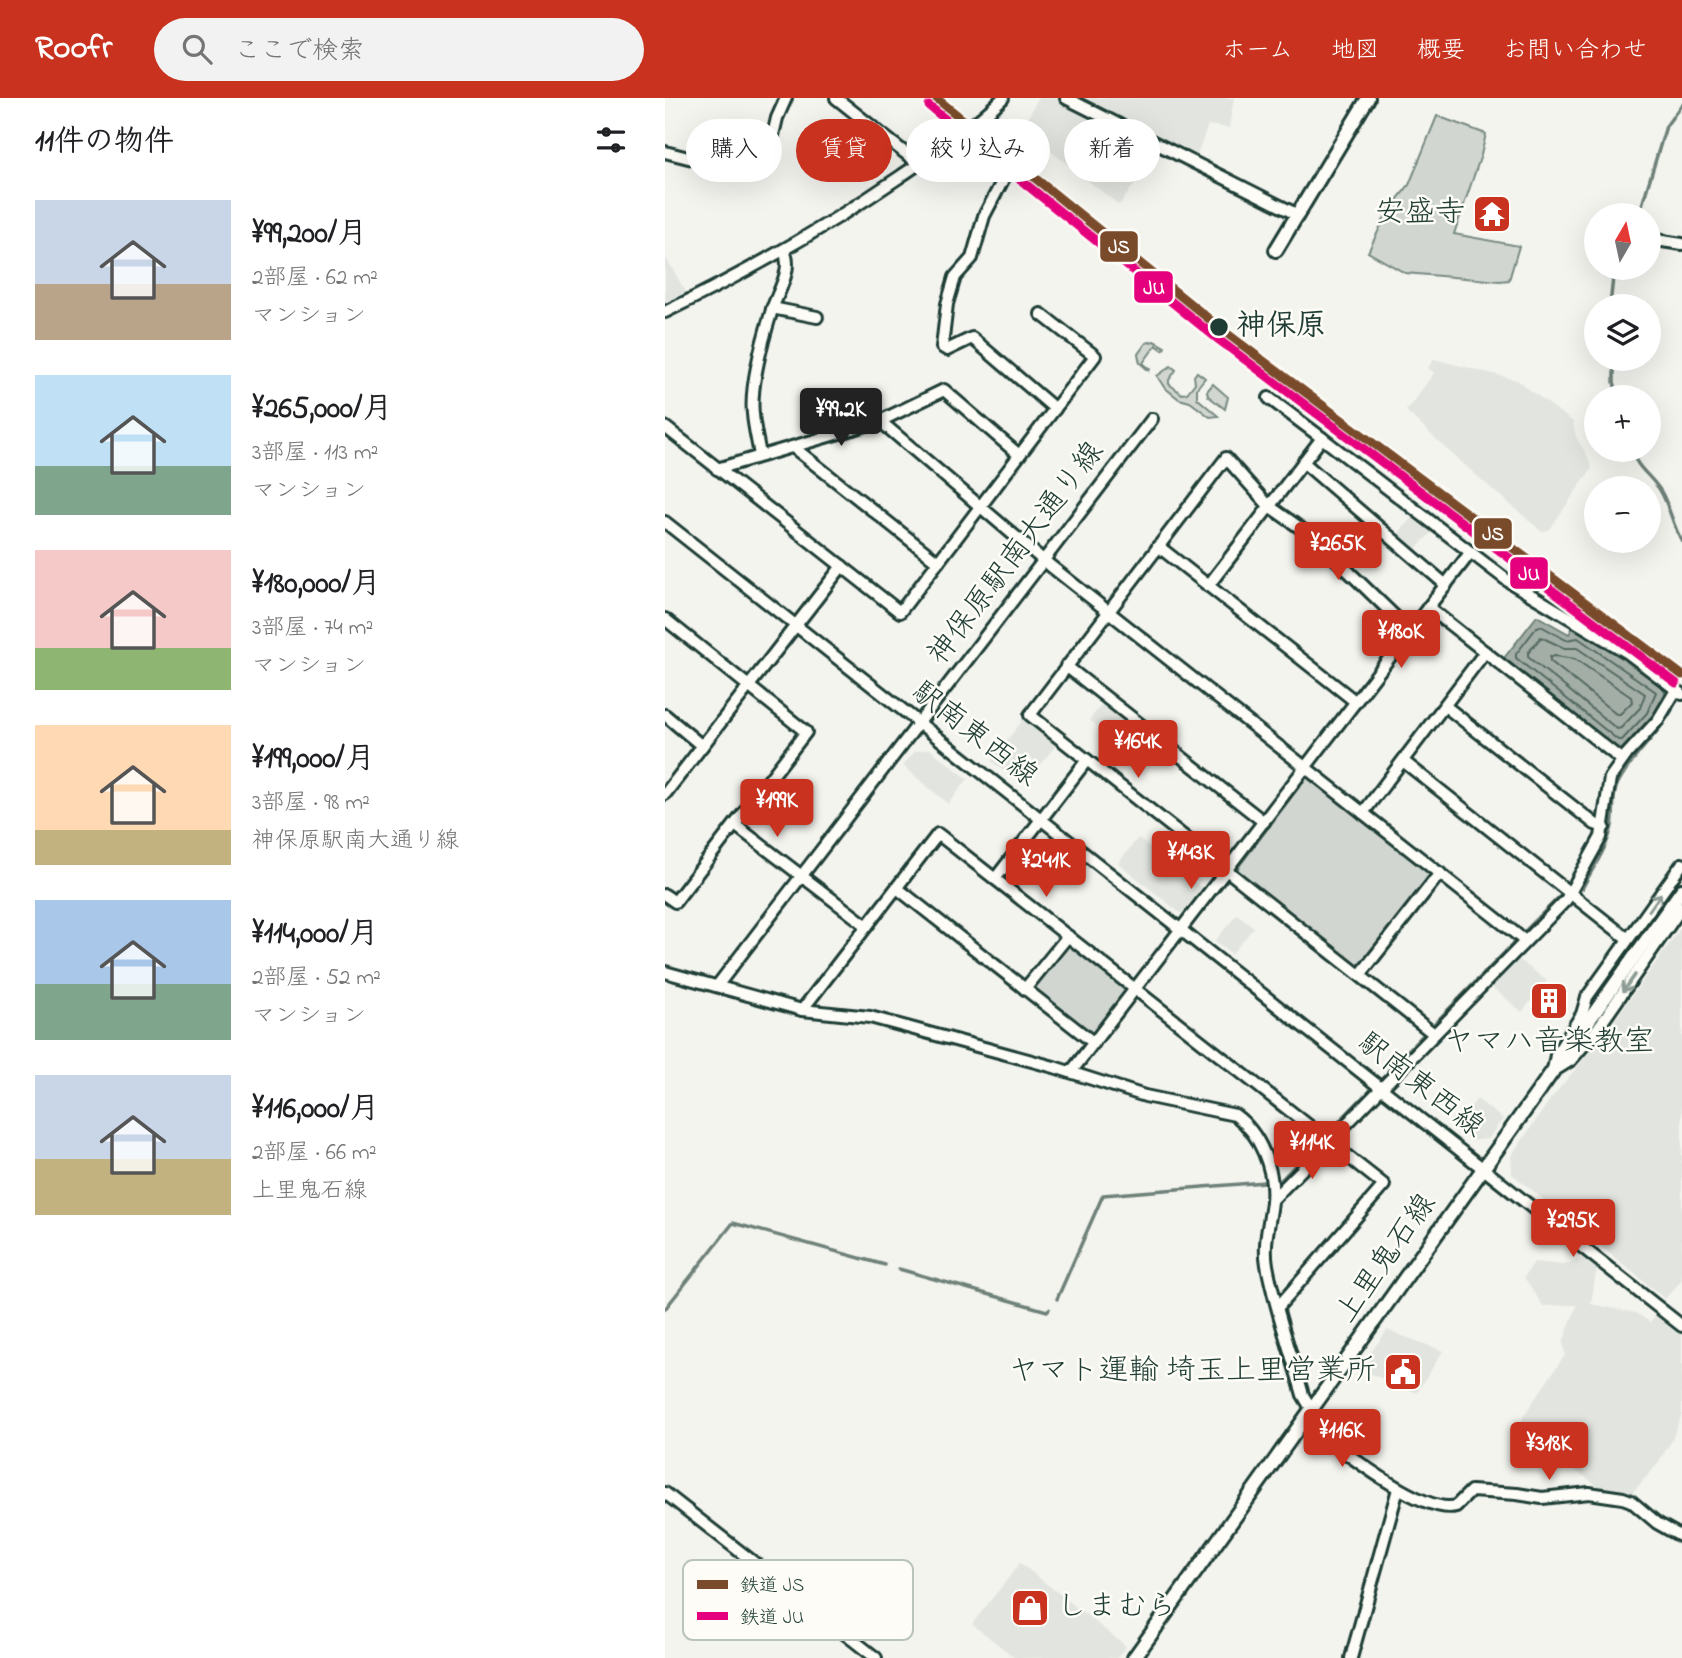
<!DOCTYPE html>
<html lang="ja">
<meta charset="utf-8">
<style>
:root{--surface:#fff;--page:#f2f2f2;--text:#202124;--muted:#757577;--accent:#c8321e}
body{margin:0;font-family:"Indie Flower","Klee One",sans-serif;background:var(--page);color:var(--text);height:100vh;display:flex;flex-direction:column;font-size:26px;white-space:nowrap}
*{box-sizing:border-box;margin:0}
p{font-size:23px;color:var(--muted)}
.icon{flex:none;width:38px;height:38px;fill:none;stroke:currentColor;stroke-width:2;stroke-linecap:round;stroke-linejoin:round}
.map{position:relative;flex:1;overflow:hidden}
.drawer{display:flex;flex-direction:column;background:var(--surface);width:665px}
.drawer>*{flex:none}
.top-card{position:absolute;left:21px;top:21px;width:665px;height:63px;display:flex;gap:14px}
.needle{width:46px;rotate:9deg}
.controls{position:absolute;left:919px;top:105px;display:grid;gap:14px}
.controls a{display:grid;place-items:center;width:77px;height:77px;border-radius:50%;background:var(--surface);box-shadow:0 7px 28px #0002;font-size:35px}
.price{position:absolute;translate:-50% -60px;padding:0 16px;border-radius:7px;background:var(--accent);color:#fff;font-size:23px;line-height:46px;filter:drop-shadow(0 2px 4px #0008)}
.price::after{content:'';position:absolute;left:50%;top:42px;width:21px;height:16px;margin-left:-10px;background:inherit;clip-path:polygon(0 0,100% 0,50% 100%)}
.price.active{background:#222;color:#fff}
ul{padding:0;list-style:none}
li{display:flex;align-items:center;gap:21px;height:175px;padding:0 35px}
li span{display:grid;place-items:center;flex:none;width:196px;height:140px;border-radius:0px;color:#555}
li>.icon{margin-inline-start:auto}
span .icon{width:84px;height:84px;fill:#fffc;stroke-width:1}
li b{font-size:30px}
h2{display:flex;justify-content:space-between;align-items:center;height:84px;padding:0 35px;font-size:30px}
.pill{padding:0 24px;border-radius:32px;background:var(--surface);box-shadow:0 7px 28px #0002;font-size:24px;line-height:63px}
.pill.active{background:var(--accent);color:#fff}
header{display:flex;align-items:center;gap:42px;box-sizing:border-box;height:98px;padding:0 35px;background:var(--accent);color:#fff}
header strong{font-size:33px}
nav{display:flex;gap:38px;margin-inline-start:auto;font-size:24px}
.search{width:490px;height:63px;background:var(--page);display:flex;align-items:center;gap:18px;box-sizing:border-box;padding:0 24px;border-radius:38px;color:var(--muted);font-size:26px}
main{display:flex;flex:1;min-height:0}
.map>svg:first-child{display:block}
</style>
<header>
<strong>Roofr</strong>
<div class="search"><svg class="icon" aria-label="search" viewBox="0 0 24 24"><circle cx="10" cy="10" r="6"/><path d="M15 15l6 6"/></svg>ここで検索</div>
<nav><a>ホーム</a><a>地図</a><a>概要</a><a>お問い合わせ</a></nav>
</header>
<main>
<section class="drawer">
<h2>11件の物件<svg class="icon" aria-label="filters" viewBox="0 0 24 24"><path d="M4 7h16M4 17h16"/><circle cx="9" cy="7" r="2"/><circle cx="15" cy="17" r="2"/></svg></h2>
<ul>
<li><span style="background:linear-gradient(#c9d6e8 60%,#b9a48a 0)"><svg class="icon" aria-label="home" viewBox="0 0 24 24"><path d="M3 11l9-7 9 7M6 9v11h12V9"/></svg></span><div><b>¥99,200/月</b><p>2部屋 · 62 m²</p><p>マンション</p></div></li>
<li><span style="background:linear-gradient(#bfe0f5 65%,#7fa58c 0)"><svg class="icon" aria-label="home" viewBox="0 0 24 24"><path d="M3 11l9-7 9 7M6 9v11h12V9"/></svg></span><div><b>¥265,000/月</b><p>3部屋 · 113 m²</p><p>マンション</p></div></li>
<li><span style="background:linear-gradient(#f6c9c9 70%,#8fb573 0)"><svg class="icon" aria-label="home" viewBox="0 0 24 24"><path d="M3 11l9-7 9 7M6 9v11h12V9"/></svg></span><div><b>¥180,000/月</b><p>3部屋 · 74 m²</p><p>マンション</p></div></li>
<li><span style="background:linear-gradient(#ffd9b3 75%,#c2b280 0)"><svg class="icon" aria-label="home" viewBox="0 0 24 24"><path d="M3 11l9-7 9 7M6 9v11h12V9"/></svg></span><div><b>¥199,000/月</b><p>3部屋 · 98 m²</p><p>神保原駅南大通り線</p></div></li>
<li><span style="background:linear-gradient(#a9c7e8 60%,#7fa58c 0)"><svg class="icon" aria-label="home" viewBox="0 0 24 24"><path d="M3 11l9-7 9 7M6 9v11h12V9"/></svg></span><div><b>¥114,000/月</b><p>2部屋 · 52 m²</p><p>マンション</p></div></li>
<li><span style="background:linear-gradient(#c9d6e8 60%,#c2b280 0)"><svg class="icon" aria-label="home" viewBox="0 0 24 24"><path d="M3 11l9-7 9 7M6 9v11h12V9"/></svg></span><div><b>¥116,000/月</b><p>2部屋 · 66 m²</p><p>上里鬼石線</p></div></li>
</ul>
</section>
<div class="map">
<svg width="1017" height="1560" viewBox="0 0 1017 1560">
<rect width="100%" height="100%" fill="#f4f4ef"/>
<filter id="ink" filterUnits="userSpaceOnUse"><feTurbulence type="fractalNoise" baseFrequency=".0143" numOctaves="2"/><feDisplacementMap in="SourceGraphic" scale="14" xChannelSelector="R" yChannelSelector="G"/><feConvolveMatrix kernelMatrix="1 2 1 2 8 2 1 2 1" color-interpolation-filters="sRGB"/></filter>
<g filter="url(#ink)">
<g fill="#e2e5df">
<polygon points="373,0 392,0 398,3 400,0 569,0 564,30 543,27 531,60 498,44 491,59 454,107 380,49 374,55 359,43 372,25 363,20"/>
<polygon points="0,158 21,194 0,204"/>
<polygon points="769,261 852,282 908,324 911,339 923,359 927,370 885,431 877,434 790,359 741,313 769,275 763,270"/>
<polygon points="749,417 768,433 748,454 730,439"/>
<polygon points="439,604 473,632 460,649 424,622"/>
<polygon points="359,620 392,646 375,667 362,658 345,678 326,663"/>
<polygon points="265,651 303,681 283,706 238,668 250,653"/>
<polygon points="473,740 538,791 520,814 515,815 453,765"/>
<polygon points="572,816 589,829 567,856 550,843"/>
<polygon points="1017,828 1017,1182 1000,1201 932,1145 932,1133 908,1115 899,1118 847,1076 846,1058 887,999 938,938"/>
<polygon points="851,859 882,883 857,914 824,887"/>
<polygon points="812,1001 838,1021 823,1041 807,1043 789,1029"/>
<polygon points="919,1159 932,1169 926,1206 971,1215 985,1224 991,1217 1017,1237 1017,1316 1006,1344 991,1368 967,1395 933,1388 853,1333 859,1317 900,1257 898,1244 912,1207 878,1208 859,1179 869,1164 899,1167"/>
<polygon points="722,1232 778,1253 752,1295 694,1271"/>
<polygon points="355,1465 461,1548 452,1560 350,1560 307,1526"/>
</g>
<g fill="#d1d6d1" stroke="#788a82" stroke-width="2">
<polygon points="772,18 821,36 816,57 789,136 854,148 844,182 835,183 740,175 703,154 723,113 744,87"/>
<polygon points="483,183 687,338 684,341 481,187"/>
<polygon points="489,243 500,249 498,252 491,247 478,265 485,271 484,273 475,265 473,256 481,245"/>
<polygon points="506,268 511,272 504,282 504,286 517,296 522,295 530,285 529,278 532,274 540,280 532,290 532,300 553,318 545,319 525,304 514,301 499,289 492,278"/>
<polygon points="548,286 563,299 560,311 543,298 542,293"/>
<polygon points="641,680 646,680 766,774 766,779 696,868 691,868 573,775 573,770"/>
<polygon points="401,846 406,846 462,890 462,895 430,936 425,936 369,892 369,887"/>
</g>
<polygon fill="#a3aea7" stroke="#6e8179" stroke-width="2" points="872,518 904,536 908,529 957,560 999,591 1000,595 988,619 958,652 953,652 839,560"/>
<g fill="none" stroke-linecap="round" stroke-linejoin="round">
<g stroke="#546a62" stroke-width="2">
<polygon points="876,528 901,542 913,540 991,594 982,615 957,642 953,642 851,560 851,556 872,529"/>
<polygon points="876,539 899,550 912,550 980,596 975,610 956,630 952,631 863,559 863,555"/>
<polygon points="890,558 910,561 966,599 967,604 955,616 951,616 885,563 885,559"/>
</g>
<g stroke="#6e8179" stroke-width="3.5">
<polyline points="974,117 1001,28 1017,6"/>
<polyline points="945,208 949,170"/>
<polyline points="949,261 949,284 953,299"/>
<path d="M966 352C972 370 985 377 995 392 1005 408 1007 427 1017 443"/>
<path d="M917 791C927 771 942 750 947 728 950 714 946 698 953 685 967 657 992 639 1007 612"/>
<polyline points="861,832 894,799"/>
<polyline points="770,925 849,845"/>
<polyline points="723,973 757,938"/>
<polyline points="665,1033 699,998"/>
<polyline points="616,1082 652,1045"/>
<polyline points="234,1171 382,1213 384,1211"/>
<polyline points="392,1201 438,1097 600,1084"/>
<polyline points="0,1211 68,1125 220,1167"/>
</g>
<defs>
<g id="minor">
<polyline points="171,0 254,66"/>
<polyline points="401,0 633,117"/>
<polyline points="297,35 317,59 340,78 319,118 307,160 290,179 282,206 277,249 282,252 307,240 390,311"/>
<polyline points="0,54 43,65 93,70 102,63 112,20 121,0"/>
<polyline points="984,141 1017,146"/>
<polyline points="107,210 152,219"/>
<path d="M0 214C83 174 160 130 236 78 271 54 308 30 338 0"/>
<polyline points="604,300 657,340"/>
<polyline points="215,323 378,462 860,843"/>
<polyline points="0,329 235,514 430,258 376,216"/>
<polyline points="128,349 273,464"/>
<path d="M95 358C93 344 89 330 88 316 85 289 98 241 106 215 111 196 129 172 119 153"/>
<polyline points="638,364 781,487"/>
<polyline points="52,371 215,323 279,292 354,357"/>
<polyline points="0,424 1017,1228"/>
<polyline points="493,448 691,604"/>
<polyline points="543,488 657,340 843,483 963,555 1017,596"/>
<polyline points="763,509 957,662"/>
<polyline points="0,521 141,634 10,804 0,797"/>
<polyline points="745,533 648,439 604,408 561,360 365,617 769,936"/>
<polyline points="401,568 599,724"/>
<polyline points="780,608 930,726 939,729"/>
<polyline points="0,617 37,648"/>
<polyline points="738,663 963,841"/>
<polyline points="0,696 177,468"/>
<polyline points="698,715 820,554"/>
<polyline points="70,727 202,828"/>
<polyline points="330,781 422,662"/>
<polyline points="232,790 429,945"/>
<path d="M0 874 137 912 205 919 389 969 480 998 570 1017C595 1035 610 1072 607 1103 605 1125 598 1144 602 1167 610 1211 626 1254 638 1297L647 1312"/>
<polyline points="695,877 775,775"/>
<polyline points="52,888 487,321"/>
<polyline points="360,891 403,838"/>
<polyline points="137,912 273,736 719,1087 613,1209"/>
<polyline points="888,972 891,957 917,916 922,899 1017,766"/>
<polyline points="890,972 906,962 931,933 1017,809"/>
<polyline points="406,974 805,455"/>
<polyline points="608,1101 901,802 936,739 945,680 962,656 993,622 1011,592"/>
<path d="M639 1324C668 1345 757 1418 791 1408L806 1393 852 1396 877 1400 924 1395 958 1400 966 1403 992 1425 1017 1439"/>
<polyline points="0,1395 211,1560"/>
<polyline points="686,1560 733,1391"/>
</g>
<g id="major">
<polyline points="611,152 703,0"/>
<polyline points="469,1560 1017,792"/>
</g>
</defs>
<use href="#minor" stroke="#1f3d34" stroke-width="16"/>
<use href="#major" stroke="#1f3d34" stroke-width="18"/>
<use href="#minor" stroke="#fdfcf7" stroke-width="10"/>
<use href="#major" stroke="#fdfcf7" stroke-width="12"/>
<defs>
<polyline id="rail-1" points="271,0 560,234 1017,577"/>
<polyline id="rail-2" points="264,8 554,242 1011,585"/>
</defs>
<use href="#rail-1" stroke="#fdfcf7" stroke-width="14"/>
<use href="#rail-2" stroke="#fdfcf7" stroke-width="14"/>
<use href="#rail-1" stroke="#7a4b2a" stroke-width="9"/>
<use href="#rail-2" stroke="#e5007d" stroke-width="9"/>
</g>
<defs><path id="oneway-shaft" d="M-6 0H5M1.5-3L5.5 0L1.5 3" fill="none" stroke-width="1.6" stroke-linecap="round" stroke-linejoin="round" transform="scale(1.75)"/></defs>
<g stroke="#8e9c96">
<use href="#oneway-shaft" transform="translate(990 804) rotate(-55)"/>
<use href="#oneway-shaft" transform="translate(964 885) rotate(125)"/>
</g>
</g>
<defs>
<symbol id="temple-square" viewBox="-11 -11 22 22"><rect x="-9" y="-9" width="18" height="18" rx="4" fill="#c8321e" stroke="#fdfcf7"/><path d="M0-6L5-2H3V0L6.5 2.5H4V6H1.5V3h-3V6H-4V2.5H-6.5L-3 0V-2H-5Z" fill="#fff"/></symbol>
<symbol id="building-square" viewBox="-11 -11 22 22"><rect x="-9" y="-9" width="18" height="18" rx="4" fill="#c8321e" stroke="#fdfcf7"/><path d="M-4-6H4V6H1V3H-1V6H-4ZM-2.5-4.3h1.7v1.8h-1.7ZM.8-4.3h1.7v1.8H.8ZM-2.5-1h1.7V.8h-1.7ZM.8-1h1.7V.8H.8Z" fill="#fff"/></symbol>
<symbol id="civic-square" viewBox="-11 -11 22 22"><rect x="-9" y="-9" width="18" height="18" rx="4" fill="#c8321e" stroke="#fdfcf7"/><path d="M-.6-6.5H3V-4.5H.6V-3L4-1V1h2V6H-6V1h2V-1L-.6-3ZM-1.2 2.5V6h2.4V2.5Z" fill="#fff"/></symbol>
<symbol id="shop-square" viewBox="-11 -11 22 22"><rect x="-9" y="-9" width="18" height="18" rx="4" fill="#c8321e" stroke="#fdfcf7"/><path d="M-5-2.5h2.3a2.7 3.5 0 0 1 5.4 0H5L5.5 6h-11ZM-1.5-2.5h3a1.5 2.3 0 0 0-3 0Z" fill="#fff"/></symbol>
</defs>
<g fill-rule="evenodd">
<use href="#temple-square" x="805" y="94" width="44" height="44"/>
<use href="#building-square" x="862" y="881" width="44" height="44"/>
<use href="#civic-square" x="716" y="1252" width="44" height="44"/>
<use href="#shop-square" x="343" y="1488" width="44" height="44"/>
</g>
<circle fill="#1f3d34" stroke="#fdfcf7" stroke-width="2.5" cx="554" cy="229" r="10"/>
<g text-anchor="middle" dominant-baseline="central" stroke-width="5" stroke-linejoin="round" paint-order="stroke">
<g font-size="30" fill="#1f3d34" stroke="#fdfcf7" text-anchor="end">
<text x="800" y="116">安盛寺</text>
<text x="884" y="945" text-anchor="middle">ヤマハ音楽教室</text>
<text x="711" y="1274">ヤマト運輸 埼玉上里営業所</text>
<text x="392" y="1510" text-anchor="start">しまむら</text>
</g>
<g font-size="30" font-weight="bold" fill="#1f3d34" stroke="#fdfcf7" text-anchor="start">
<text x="571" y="229">神保原</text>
</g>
<g font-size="30" fill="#1f3d34" stroke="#fdfcf7">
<text transform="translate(352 456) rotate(-53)">神保原駅南大通り線</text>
<text transform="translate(309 637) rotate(38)">駅南東西線</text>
<text transform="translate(755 988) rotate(38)">駅南東西線</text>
<text transform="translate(722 1161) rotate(-55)">上里鬼石線</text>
</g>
</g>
<rect x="18" y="1462" width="230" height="80" rx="10" fill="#fdfcf7" stroke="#bac3bc" stroke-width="2"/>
<rect x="32" y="1482" width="31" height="9" fill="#7a4b2a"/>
<rect x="32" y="1514" width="31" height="8" fill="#e5007d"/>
<g font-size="19" fill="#1f3d34">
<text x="75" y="1493">鉄道 JS</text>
<text x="75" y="1525">鉄道 JU</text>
</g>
<g stroke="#fdfcf7" stroke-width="2.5">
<rect x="434" y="132" width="40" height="33" rx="7" fill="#7a4b2a"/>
<rect x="468" y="172" width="41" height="34" rx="7" fill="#e5007d"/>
<rect x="808" y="419" width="40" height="33" rx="7" fill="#7a4b2a"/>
<rect x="844" y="458" width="40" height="34" rx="7" fill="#e5007d"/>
</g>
<g font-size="19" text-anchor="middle" font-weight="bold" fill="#fff">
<text x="454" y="155">JS</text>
<text x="489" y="196">JU</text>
<text x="828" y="442">JS</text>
<text x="864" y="482">JU</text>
</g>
</svg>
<div class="controls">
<a><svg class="needle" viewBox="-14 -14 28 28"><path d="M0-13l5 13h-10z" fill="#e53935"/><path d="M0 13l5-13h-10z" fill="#757577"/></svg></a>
<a><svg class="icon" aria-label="layers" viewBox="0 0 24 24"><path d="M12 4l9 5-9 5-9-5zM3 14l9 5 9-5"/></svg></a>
<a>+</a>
<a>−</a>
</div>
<b class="price active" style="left:176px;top:350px">¥99.2K</b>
<b class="price" style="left:673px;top:484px">¥265K</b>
<b class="price" style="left:736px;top:572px">¥180K</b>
<b class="price" style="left:473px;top:682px">¥164K</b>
<b class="price" style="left:112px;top:741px">¥199K</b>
<b class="price" style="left:526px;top:793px">¥143K</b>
<b class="price" style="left:381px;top:801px">¥241K</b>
<b class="price" style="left:647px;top:1083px">¥114K</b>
<b class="price" style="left:908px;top:1161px">¥295K</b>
<b class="price" style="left:677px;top:1371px">¥116K</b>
<b class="price" style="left:884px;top:1384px">¥318K</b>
<div class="top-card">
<a class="pill">購入</a>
<a class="pill active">賃貸</a>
<a class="pill">絞り込み</a>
<a class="pill">新着</a>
</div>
</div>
</main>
